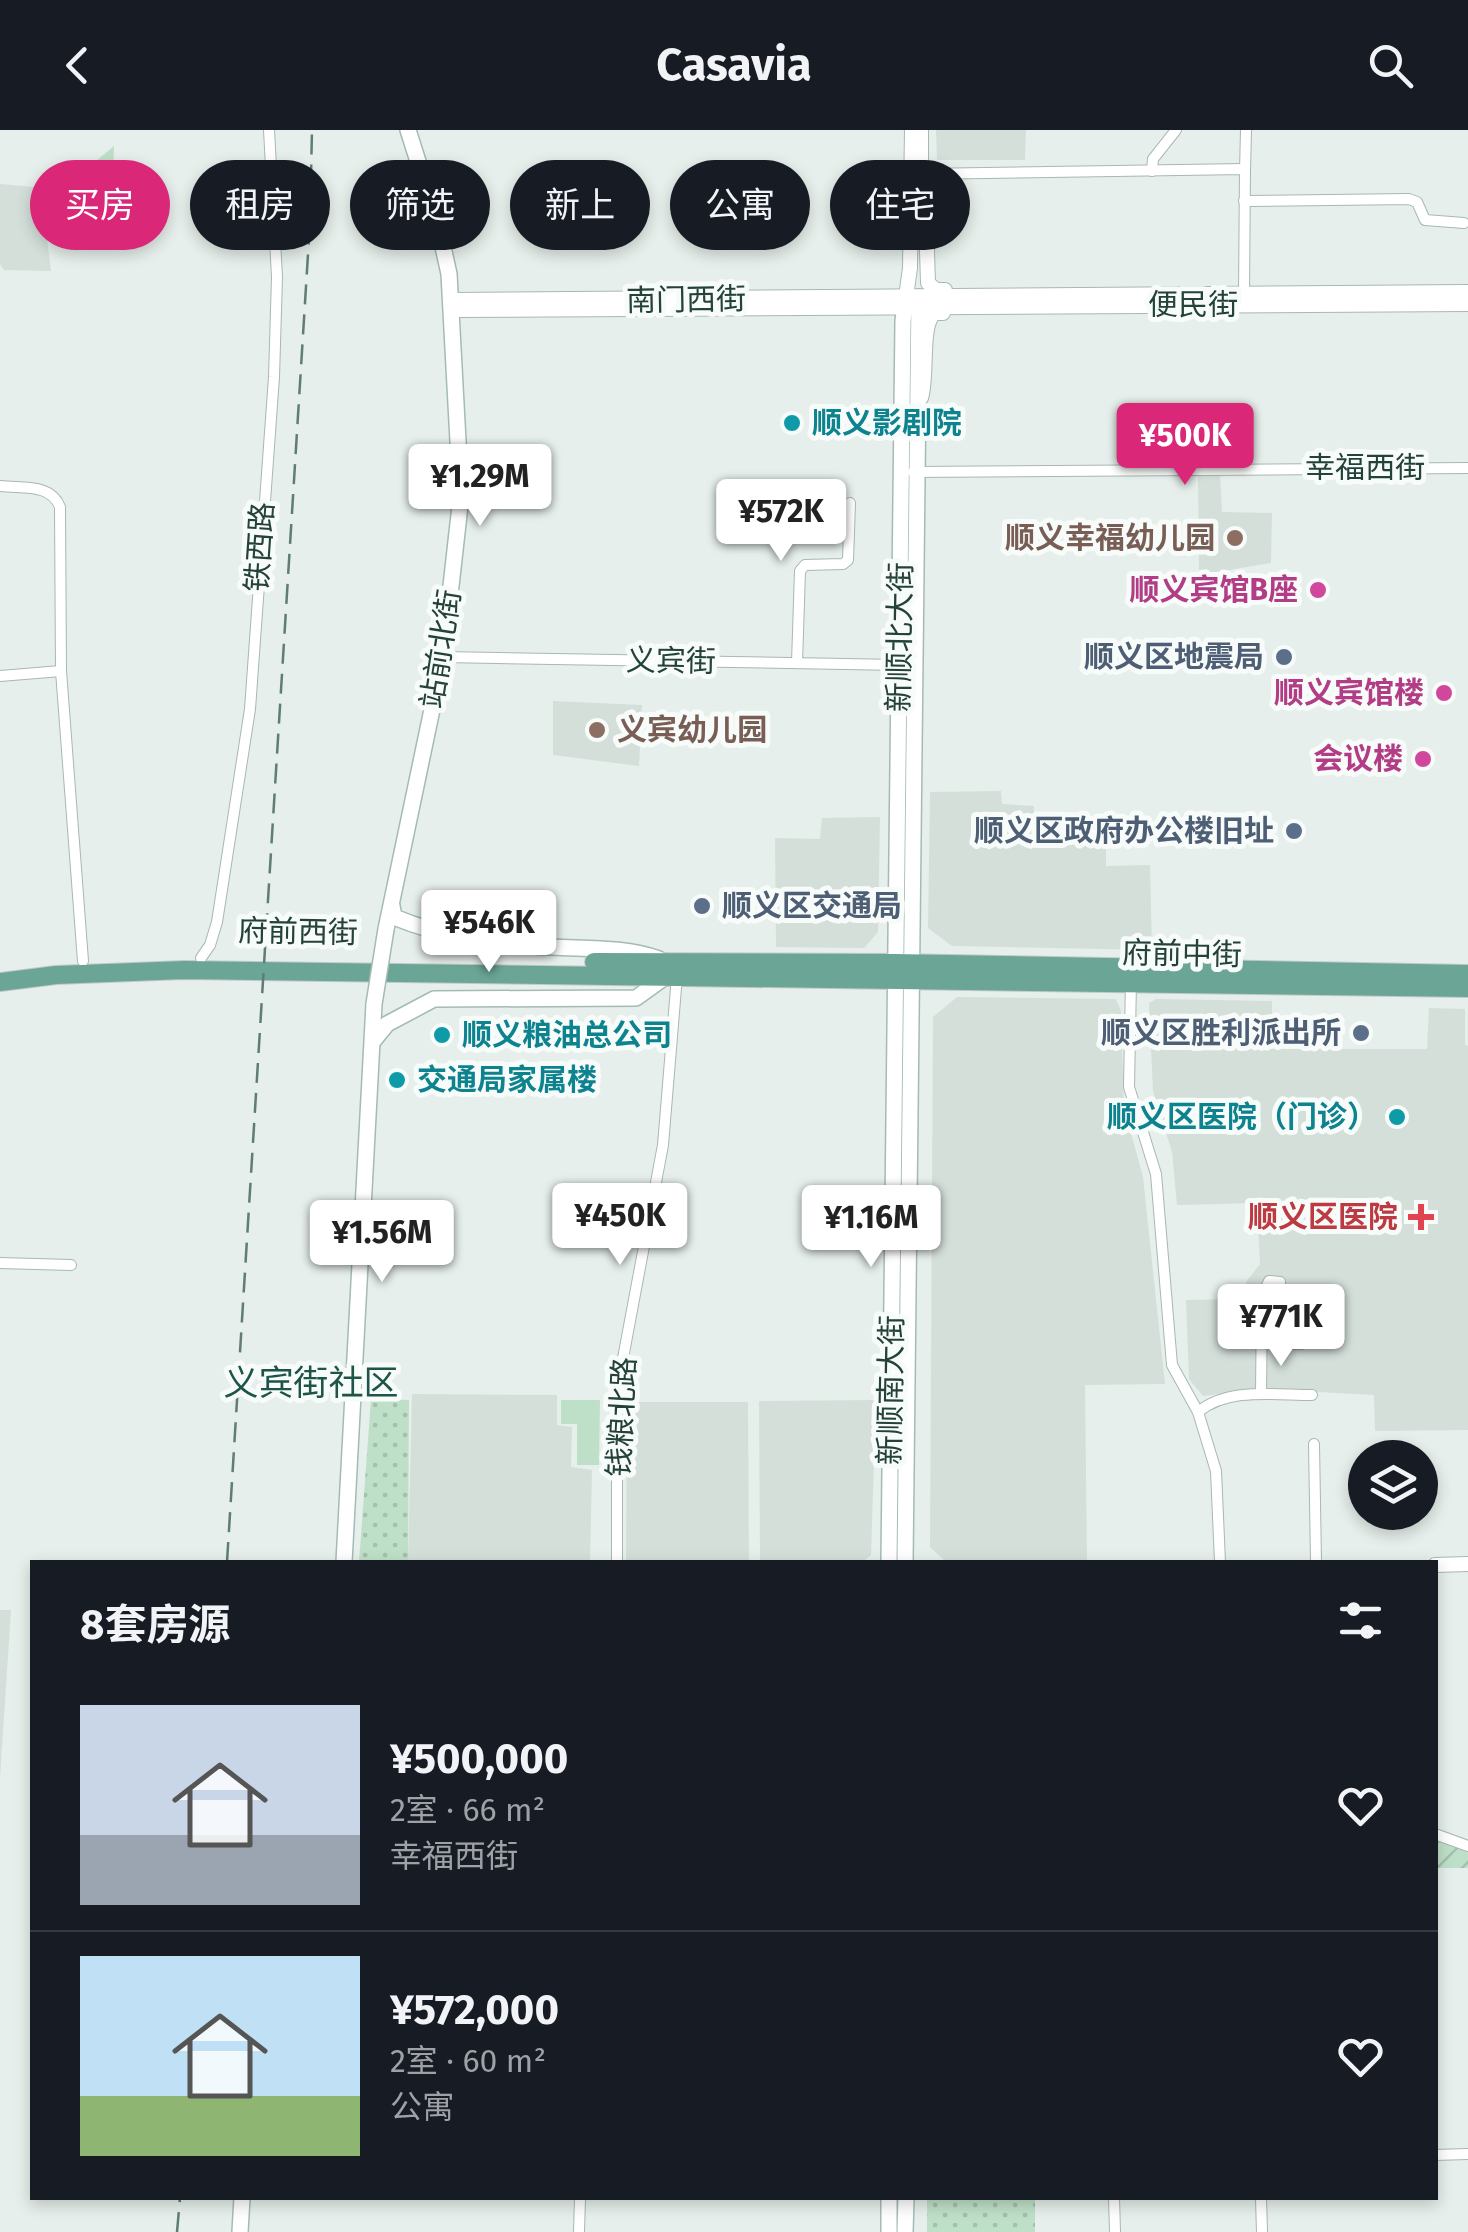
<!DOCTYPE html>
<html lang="zh">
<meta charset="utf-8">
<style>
:root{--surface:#171b24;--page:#242831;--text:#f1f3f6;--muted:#9ea1a6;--line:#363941;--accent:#db2777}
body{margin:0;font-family:"Fira Sans","Noto Sans SC",sans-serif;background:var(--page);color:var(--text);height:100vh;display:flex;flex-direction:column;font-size:38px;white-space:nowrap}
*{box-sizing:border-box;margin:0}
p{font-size:32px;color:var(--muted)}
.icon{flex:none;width:55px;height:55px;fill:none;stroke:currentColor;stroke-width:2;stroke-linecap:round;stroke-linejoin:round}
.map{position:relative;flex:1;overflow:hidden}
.details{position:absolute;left:30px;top:1430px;width:1408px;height:640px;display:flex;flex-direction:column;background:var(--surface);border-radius:0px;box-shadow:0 5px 15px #0003}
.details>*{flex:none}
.top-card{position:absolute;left:30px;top:30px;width:1410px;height:90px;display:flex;gap:20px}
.controls{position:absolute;left:1348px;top:1310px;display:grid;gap:20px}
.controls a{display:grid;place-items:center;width:90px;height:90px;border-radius:50%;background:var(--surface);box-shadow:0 5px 15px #0003;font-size:50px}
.price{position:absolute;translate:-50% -85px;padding:0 22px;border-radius:10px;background:#fff;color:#222;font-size:32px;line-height:65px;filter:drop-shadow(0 2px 5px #0008)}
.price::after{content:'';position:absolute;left:50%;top:60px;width:30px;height:22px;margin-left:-15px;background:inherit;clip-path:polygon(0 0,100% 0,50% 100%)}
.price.selected{background:var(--accent);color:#fff}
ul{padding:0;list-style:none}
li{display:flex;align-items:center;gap:30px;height:250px;padding:0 50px}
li+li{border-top:2px solid var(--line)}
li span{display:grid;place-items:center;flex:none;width:280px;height:200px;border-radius:0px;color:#555}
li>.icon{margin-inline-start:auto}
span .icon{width:120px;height:120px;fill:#fffc;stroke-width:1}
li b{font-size:42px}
h2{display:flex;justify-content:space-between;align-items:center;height:120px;padding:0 50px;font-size:42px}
.pill{padding:0 35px;border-radius:45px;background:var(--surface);box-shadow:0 5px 15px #0003;font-size:35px;line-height:90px}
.pill.selected{background:var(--accent);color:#fff}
header{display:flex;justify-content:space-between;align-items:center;height:130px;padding:0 50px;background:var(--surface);font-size:45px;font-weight:700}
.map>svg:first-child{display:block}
</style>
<header><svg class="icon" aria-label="back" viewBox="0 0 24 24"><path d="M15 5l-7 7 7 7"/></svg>Casavia<svg class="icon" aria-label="search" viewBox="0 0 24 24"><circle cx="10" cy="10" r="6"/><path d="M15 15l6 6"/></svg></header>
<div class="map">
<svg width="1468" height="2102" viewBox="0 0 1468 2102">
<defs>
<pattern id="park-dots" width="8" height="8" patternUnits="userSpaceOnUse" patternTransform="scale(2.5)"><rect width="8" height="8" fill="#bfe0c8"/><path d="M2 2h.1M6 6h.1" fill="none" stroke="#a4c1ad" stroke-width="1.8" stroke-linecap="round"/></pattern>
<pattern id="garden-furrows" width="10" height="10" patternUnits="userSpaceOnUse" patternTransform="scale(2.5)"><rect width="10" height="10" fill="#bfe0c8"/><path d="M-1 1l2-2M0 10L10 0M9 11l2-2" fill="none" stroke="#a4c1ad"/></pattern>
</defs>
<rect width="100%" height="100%" fill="#e6efeb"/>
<g fill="#d4dfda">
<polygon points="936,0 1026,0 1025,30 937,30"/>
<polygon points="0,54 81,61 83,104 47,109 51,141 4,140 0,134"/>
<polygon points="1198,343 1220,344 1222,382 1272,383 1271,433 1199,445"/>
<polygon points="553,571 642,575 639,636 553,625"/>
<polygon points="1001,661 1002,674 1034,676 1034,695 1055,696 1056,709 1106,710 1106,736 1150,735 1152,820 952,816 928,798 930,662"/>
<polygon points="880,687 878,802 864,818 776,817 775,708 820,709 822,688"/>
<polygon points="957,867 1116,869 1121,881 1124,978 1143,1047 1165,1254 1085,1255 1087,1431 945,1431 930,1417 933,887"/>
<polygon points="1156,869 1272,871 1272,919 1427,919 1429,878 1465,879 1465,915 1468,916 1468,1300 1375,1301 1374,1265 1261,1259 1203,1266 1189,1249 1186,1170 1240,1169 1246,1152 1260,1134 1257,1073 1177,1075 1172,1022 1153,961 1149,873"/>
<polygon points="412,1264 557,1265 557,1295 572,1297 571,1337 592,1340 590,1432 408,1432"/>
<polygon points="876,1270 871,1425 863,1432 760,1432 759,1271"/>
<polygon points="627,1272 748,1272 749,1432 626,1432"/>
<polygon points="0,1480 11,1480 0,1648"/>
</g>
<polygon fill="#bfe0c8" points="561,1270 600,1270 599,1335 577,1335 577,1294 561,1294"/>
<g fill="url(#park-dots)">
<polygon points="371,1269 409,1270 408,1432 359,1432"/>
<rect x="927" y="2068" width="108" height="34"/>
</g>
<g fill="url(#garden-furrows)">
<polygon points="114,16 113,45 136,49 135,63 113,64 113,55 94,53 84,41"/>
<polygon points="1435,1710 1468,1719 1468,1738 1435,1738"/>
</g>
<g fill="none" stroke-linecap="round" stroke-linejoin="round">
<defs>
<g id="minor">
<polyline points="1152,41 1153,29 1176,0"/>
<polyline points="1245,42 1246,0"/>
<polyline points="921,44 1245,39 1244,164"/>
<polyline points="1244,71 1409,69 1417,72 1425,90 1464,93"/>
<polyline points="913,342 1468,338"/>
<path d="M0 356C22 359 51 353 60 377L61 541"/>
<polyline points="443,527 900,535"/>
<polyline points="797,533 800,441 805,435 843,434 848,430 850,373"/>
<polyline points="0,546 61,541 83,831"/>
<polyline points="201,828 210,815 217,792 250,579 274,247 277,147 269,0"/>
<polyline points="1131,851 1129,957 1156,1044 1172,1235 1198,1282 1216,1341 1220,1432"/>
<polyline points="0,1133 71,1135"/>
<polyline points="1261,1264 1262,1166 1269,1151 1280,1152 1280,1214 1302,1214"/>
<path d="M1198 1282C1228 1257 1275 1265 1312 1265"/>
<polyline points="1314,1314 1316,1432"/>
<polyline points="617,1432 617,1260 663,1015 677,846"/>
<polyline points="1435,1704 1468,1716"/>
<polyline points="1435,2025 1468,2024"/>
<polyline points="1114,2068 1115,2102"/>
<polyline points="1261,2068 1262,2102"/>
<polyline points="579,2102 580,2068"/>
</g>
<g id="tertiary">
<polyline points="921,53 926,88 928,153 936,160 945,160"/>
<polyline points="921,61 921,0"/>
<polyline points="906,167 910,138 912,0"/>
<polyline points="452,170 1468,162"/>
<polyline points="452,180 1468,174"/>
<path d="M921 268C928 246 920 197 934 183H943"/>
<polyline points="1435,1435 1468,1434"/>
</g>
<g id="secondary">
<path d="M392 776 394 787C444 808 498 814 552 817 588 819 625 817 659 829"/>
<polyline points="386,799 443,527 461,367 449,144 438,94 408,0"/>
<polyline points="374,910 387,894 434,869 636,868 668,845"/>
<polyline points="344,1432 374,874"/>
<polyline points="889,1432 903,191 906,167"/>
<polyline points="905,1432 919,167"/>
<polyline points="240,2102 242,2068"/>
<polyline points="889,2102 889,2068"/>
<polyline points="905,2102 906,2068"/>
</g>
<g id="primary">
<polyline points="594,832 895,833 1468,844"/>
<polyline points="0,852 56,845 184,840 1468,858"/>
</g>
</defs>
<use href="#minor" stroke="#a8b8b2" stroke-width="12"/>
<use href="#tertiary" stroke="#a8b8b2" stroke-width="16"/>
<use href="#secondary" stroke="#a4bbb3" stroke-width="18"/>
<use href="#primary" stroke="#c2cac8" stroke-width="20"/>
<use href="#minor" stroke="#fff" stroke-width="10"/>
<use href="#tertiary" stroke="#fff" stroke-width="14"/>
<use href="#secondary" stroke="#fff" stroke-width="15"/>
<use href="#primary" stroke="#6aa596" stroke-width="18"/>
<g stroke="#5f7d75" stroke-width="2.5" stroke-dasharray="20 10" stroke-linecap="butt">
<polyline points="227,1432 310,92 312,0"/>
<polyline points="177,2102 180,2068"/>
</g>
<defs>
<polyline id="secondary-bridge" points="374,874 386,799"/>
</defs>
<use href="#secondary-bridge" stroke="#a4bbb3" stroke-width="18" stroke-linecap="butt"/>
<use href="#secondary-bridge" stroke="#fff" stroke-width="15"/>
</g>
<g fill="#0f9aa8" stroke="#f7fbf9" stroke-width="4">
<circle cx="792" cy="293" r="10"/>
<circle cx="442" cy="905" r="10"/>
<circle cx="397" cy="950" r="10"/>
<circle cx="1397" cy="987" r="10"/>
</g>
<g fill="#8d6e63" stroke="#f7fbf9" stroke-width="4">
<circle cx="1235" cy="408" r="10"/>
<circle cx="597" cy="600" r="10"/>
</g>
<g fill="#d1479c" stroke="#f7fbf9" stroke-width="4">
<circle cx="1318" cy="460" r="10"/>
<circle cx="1444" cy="563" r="10"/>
<circle cx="1423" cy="629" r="10"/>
</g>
<g fill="#5c6f8a" stroke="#f7fbf9" stroke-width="4">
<circle cx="1284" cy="527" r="10"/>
<circle cx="1294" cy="701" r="10"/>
<circle cx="702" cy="776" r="10"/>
<circle cx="1361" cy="903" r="10"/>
</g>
<path fill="#e0444e" stroke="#f7fbf9" stroke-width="4" d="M1416 1072h10v10h10v10h-10v10h-10v-10h-10v-10h10z"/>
<g text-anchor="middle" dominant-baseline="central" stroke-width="10" stroke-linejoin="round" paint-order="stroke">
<g font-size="30" fill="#24423a" stroke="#f7fbf9">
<text transform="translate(686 170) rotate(-1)">南门西街</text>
<text x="1193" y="175">便民街</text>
<text x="1365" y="338">幸福西街</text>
<text transform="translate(260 417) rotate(-86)">铁西路</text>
<text transform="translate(900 507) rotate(-89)">新顺北大街</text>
<text transform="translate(441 519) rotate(-81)">站前北街</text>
<text transform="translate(671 531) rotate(1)">义宾街</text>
<text transform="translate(298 802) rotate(1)">府前西街</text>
<text transform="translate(1182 824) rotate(1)">府前中街</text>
<text transform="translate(891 1260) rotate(-89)">新顺南大街</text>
<text transform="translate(622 1287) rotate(-87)">钱粮北路</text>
</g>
<g font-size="30" font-weight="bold" fill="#0d838f" stroke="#f7fbf9" text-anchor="start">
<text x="812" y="293">顺义影剧院</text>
<text x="462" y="905">顺义粮油总公司</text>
<text x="417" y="950">交通局家属楼</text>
<text x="1377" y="987" text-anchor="end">顺义区医院（门诊）</text>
</g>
<g font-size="30" font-weight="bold" fill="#785e54" stroke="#f7fbf9" text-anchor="end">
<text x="1215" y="408">顺义幸福幼儿园</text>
<text x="617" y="600" text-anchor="start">义宾幼儿园</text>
</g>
<g font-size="30" font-weight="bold" fill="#b23c85" stroke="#f7fbf9" text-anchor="end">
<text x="1298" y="460">顺义宾馆B座</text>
<text x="1424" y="563">顺义宾馆楼</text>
<text x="1403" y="629">会议楼</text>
</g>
<g font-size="30" font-weight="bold" fill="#4e5e75" stroke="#f7fbf9" text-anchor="end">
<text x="1264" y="527">顺义区地震局</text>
<text x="1274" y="701">顺义区政府办公楼旧址</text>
<text x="722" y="776" text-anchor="start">顺义区交通局</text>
<text x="1341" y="903">顺义区胜利派出所</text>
</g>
<g font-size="30" font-weight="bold" fill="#be3a42" stroke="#f7fbf9" text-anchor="end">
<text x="1398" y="1087">顺义区医院</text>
</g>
<g font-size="35" fill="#1f5548" stroke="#f7fbf9">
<text x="311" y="1253">义宾街社区</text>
</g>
</g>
</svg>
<div class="controls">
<a><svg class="icon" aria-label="layers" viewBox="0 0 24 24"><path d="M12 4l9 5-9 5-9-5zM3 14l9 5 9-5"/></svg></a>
</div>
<b class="price selected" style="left:1185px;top:358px">¥500K</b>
<b class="price" style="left:480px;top:399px">¥1.29M</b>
<b class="price" style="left:781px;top:434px">¥572K</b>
<b class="price" style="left:489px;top:845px">¥546K</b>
<b class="price" style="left:620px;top:1138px">¥450K</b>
<b class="price" style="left:871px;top:1140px">¥1.16M</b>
<b class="price" style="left:382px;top:1155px">¥1.56M</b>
<b class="price" style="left:1281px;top:1239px">¥771K</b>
<div class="top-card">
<a class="pill selected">买房</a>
<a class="pill">租房</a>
<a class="pill">筛选</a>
<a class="pill">新上</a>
<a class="pill">公寓</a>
<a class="pill">住宅</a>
</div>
<section class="details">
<h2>8套房源<svg class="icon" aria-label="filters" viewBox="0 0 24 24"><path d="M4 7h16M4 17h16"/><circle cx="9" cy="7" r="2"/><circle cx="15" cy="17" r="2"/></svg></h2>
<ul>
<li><span style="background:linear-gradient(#c9d6e8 65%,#9aa5b1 0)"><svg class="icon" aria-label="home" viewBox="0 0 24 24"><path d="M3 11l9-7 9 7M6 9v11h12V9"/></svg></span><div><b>¥500,000</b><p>2室 · 66 m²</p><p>幸福西街</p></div><svg class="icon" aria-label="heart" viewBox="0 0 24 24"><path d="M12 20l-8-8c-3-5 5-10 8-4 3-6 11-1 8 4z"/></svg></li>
<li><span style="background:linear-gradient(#bfe0f5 70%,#8fb573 0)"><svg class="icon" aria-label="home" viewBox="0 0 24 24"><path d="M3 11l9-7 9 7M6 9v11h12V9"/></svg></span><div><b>¥572,000</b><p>2室 · 60 m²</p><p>公寓</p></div><svg class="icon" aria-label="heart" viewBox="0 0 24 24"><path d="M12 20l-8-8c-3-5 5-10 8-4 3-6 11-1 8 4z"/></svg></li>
</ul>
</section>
</div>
